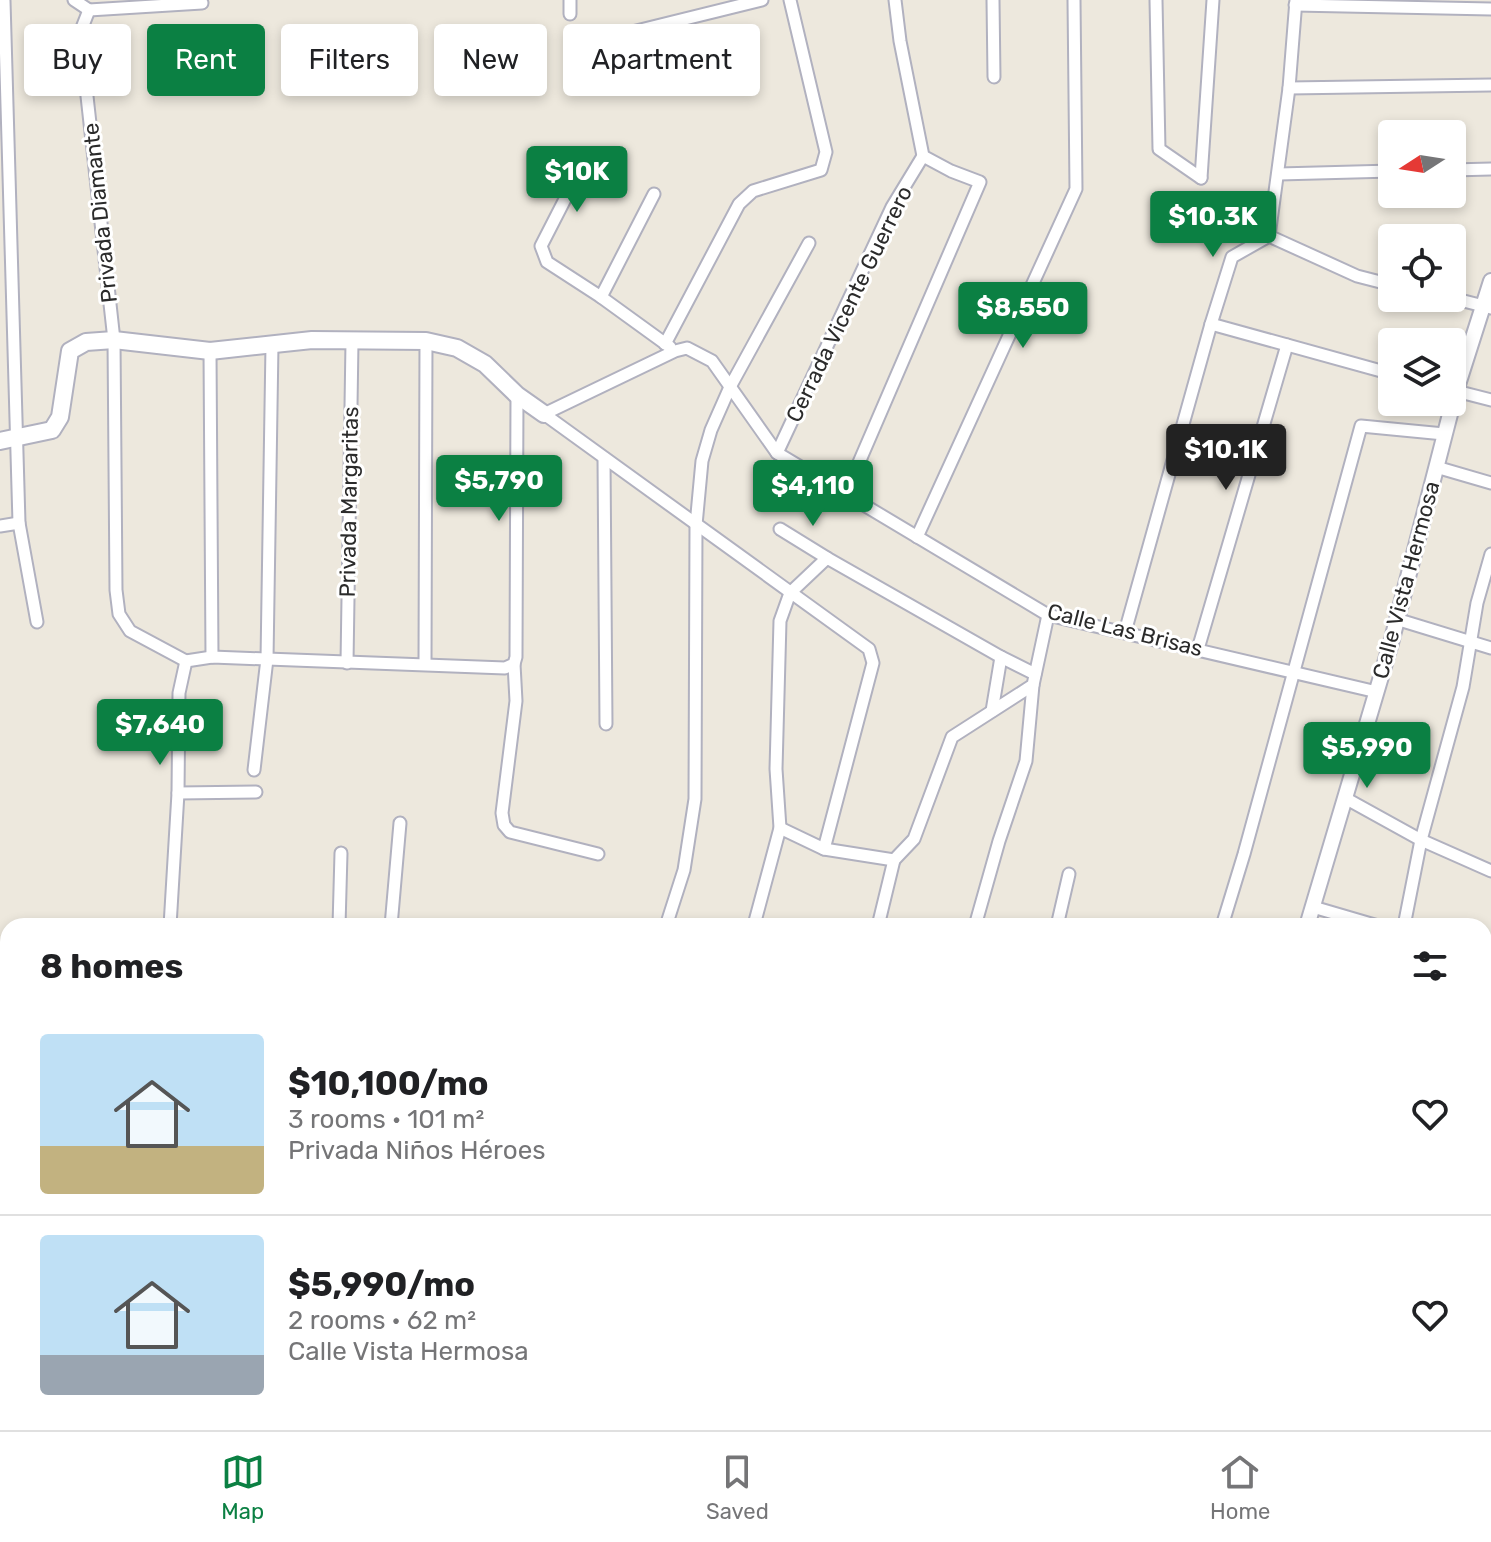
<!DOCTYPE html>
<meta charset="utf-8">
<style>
:root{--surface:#fff;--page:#f6f6f6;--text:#202124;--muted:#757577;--line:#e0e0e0;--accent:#0b8043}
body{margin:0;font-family:Rubik,sans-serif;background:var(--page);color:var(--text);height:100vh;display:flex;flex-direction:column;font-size:30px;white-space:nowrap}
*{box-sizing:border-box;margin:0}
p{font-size:26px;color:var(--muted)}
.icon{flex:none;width:44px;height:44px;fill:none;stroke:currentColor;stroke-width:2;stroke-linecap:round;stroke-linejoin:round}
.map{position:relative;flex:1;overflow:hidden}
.details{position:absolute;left:0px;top:918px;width:1492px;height:512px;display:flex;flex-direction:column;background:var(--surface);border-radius:24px 24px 0 0;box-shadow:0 4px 12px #0003}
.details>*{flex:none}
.banner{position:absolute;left:24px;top:24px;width:800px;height:72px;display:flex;gap:16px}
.needle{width:52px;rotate:258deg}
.tools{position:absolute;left:1378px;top:120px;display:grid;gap:16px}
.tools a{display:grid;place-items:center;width:88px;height:88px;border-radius:8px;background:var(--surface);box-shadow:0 4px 12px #0003;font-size:40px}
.price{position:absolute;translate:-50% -68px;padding:0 18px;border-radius:8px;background:var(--accent);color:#fff;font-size:26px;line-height:52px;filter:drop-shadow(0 2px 4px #0008)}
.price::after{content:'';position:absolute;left:50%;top:48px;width:24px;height:18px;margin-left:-12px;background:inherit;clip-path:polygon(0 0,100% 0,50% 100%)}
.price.on{background:#222;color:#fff}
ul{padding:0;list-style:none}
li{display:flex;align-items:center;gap:24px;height:200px;padding:0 40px}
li+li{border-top:2px solid var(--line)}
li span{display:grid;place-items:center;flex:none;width:224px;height:160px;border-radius:8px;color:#555}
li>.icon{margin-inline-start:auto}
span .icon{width:96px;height:96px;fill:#fffc;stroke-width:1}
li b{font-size:34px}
h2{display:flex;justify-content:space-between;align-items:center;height:96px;padding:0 40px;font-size:34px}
.tag{padding:0 28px;border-radius:8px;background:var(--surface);box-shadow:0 4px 12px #0003;font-size:28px;line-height:72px}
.tag.on{background:var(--accent);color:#fff}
.menu{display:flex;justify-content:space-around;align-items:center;height:112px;border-top:2px solid var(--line);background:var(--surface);font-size:22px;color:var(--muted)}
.menu a{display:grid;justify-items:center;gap:4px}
.menu .on{color:var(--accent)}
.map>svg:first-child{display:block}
</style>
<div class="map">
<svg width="1491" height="1430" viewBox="0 0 1491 1430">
<rect width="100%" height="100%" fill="#ede8dd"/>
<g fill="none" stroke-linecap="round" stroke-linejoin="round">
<defs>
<g id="minor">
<polyline points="74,0 89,10"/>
<polyline points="993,0 994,77"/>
<polyline points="1156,0 1159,149 1201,178"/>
<polyline points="4,1 19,523 37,622"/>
<polyline points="1295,5 1491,9"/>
<polyline points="89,10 80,33 114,340 116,590 119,614 130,631 186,661"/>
<polyline points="89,10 202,3"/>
<polyline points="570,14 570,0"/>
<polyline points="620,35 762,0"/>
<polyline points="1289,88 1491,85"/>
<polyline points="583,164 541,246 547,262 601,297 670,347"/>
<polyline points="1452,170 1491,169"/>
<polyline points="1279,174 1392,171"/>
<polyline points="1201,178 1213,0"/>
<polyline points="1269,236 1289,88 1296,0"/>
<polyline points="1269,236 1357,276 1392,285"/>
<polyline points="601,297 654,194"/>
<polyline points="1452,298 1491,308"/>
<polyline points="1211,324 1392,374"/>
<polyline points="665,344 739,204 753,191 821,170 826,152 790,0"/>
<polyline points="210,351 212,657"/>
<polyline points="1452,390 1491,400"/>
<polyline points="777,453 892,207 923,156"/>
<polyline points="604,458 606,724"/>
<polyline points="1436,467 1491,483"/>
<polyline points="845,495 980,182 951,171 923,156 900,41 895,0"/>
<polyline points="0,526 19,523"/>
<polyline points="780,529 827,558"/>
<polyline points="917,537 1076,189 1074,0"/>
<polyline points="1396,619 1491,648"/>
<polyline points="1125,632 1211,324 1232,257 1269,236"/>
<polyline points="1198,649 1287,345"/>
<polyline points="347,663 352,342"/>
<polyline points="425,663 426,341"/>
<polyline points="514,664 516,701 502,813 504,825 510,832 598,854"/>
<polyline points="992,711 1001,657"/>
<polyline points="254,770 267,659 272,345"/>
<polyline points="178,793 256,792"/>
<polyline points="1345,798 1421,840 1491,871"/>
<polyline points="780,828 824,849 894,860"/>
<polyline points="824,849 873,663 869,649 544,414 675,351 687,348 712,361 777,453 1048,615 1377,692"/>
<polyline points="894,860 914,839 952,737 1033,685 1048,615"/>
<polyline points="1313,907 1378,926"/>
<polyline points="754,925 780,828 776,769 780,621 790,593 827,558 1001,657 1035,674"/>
<polyline points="170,926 178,793 179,693 186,661 212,657 505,668 514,664 516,657 517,395"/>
<polyline points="339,926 341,853"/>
<polyline points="391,926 400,823"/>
<polyline points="666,926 684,870 695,799 696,525 702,461 711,430 730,387 809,243"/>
<polyline points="878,926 894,860"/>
<polyline points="975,926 999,841 1026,761 1033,685"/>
<polyline points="1057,926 1069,874"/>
<polyline points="1222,926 1244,854 1361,426 1444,434"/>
<polyline points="1404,926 1421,840 1463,687 1477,603 1491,554"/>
<polyline points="0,962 8,961"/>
<polyline points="1484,996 1491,948"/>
<polyline points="1484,1041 1491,1042"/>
<polyline points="1484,1201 1491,1201"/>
<polyline points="65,1422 65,1430"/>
<polyline points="230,1422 232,1430"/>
<polyline points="295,1422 298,1430"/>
<polyline points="380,1422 383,1430"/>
<polyline points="466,1422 469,1430"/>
<polyline points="512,1422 518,1430"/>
<polyline points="593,1422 598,1430"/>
<polyline points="678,1422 684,1430"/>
<polyline points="987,1422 989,1430"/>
<polyline points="1067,1422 1070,1430"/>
<polyline points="1244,1422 1246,1430"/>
<polyline points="1322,1422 1323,1430"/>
<polyline points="1451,1422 1451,1430"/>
<polyline points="133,1430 133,1422"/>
</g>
<g id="tertiary">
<polyline points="1307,926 1391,643 1456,391 1491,281"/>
<polyline points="0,1297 8,1297"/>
<polyline points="872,1422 877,1430"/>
<polyline points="1368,1422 1368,1430"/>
</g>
<polyline id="secondary" points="0,441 52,430 60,417 70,351 86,342 114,340 210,351 312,340 426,341 457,348 485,364 517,395 544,414"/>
</defs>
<use href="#minor" stroke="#b1b1bf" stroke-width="15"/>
<use href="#tertiary" stroke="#b1b1bf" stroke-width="18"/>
<use href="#secondary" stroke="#b1b1bf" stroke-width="20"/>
<use href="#minor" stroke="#fff" stroke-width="11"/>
<use href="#tertiary" stroke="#fff" stroke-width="14"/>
<use href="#secondary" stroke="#fff" stroke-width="16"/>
</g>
<g text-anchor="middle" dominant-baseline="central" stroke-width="6" stroke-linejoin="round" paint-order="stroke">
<g font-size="22" fill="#2b2b2b" stroke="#fff">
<text transform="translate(100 213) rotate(-96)">Privada Diamante</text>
<text transform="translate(849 304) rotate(-64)">Cerrada Vicente Guerrero</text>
<text transform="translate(349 502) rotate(-89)">Privada Margaritas</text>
<text transform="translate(1406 580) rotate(-75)">Calle Vista Hermosa</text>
<text transform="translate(1125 630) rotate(14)">Calle Las Brisas</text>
</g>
</g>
</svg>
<div class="tools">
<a><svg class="needle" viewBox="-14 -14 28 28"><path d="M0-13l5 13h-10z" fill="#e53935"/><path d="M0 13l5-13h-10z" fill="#757577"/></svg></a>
<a><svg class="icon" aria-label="locate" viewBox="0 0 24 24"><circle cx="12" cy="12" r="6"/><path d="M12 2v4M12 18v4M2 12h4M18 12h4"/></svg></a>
<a><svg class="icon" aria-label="layers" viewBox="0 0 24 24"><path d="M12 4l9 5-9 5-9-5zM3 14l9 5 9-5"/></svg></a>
</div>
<b class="price" style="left:577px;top:214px">$10K</b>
<b class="price" style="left:1213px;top:259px">$10.3K</b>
<b class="price" style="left:1023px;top:350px">$8,550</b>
<b class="price on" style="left:1226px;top:492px">$10.1K</b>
<b class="price" style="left:499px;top:523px">$5,790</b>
<b class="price" style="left:813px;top:528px">$4,110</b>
<b class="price" style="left:160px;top:767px">$7,640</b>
<b class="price" style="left:1367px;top:790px">$5,990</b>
<div class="banner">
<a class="tag">Buy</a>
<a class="tag on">Rent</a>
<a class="tag">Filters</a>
<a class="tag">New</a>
<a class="tag">Apartment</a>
</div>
<section class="details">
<h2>8 homes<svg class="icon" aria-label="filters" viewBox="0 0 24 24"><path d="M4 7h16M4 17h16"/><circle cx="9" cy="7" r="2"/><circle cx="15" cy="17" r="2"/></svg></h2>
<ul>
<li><span style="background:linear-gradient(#bfe0f5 70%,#c2b280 0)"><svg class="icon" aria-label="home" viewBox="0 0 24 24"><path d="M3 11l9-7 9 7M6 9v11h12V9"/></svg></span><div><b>$10,100/mo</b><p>3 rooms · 101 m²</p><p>Privada Niños Héroes</p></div><svg class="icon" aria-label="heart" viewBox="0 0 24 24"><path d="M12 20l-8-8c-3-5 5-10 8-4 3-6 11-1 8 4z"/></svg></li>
<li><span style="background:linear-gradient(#bfe0f5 75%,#9aa5b1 0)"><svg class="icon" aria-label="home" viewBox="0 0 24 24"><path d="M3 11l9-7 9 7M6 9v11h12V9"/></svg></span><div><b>$5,990/mo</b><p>2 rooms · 62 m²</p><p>Calle Vista Hermosa</p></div><svg class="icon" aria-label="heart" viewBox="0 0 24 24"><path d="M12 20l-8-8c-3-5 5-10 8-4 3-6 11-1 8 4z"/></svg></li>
</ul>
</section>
</div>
<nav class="menu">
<a class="on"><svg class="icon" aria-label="map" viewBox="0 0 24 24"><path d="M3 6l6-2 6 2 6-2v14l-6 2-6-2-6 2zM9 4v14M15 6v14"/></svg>Map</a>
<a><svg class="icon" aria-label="saved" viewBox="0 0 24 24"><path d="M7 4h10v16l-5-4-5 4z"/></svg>Saved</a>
<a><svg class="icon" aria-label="home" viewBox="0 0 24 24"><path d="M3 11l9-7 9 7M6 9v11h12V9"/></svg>Home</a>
</nav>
